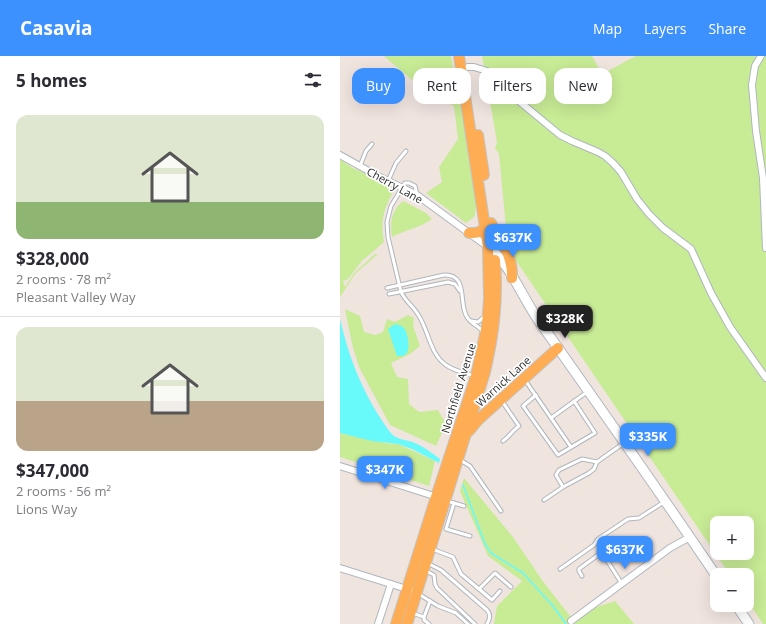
<!DOCTYPE html>
<meta charset="utf-8">
<style>
:root{--surface:#fff;--page:#f7f7f7;--text:#2b2b33;--muted:#7c7c81;--line:#e1e1e2;--accent:#3d91ff}
body{margin:0;font-family:"Open Sans",sans-serif;background:var(--page);color:var(--text);height:100vh;display:flex;flex-direction:column;font-size:15px;white-space:nowrap}
*{box-sizing:border-box;margin:0}
p{font-size:13px;color:var(--muted)}
.icon{flex:none;width:22px;height:22px;fill:none;stroke:currentColor;stroke-width:2;stroke-linecap:round;stroke-linejoin:round}
.map{position:relative;flex:1;overflow:hidden}
.drawer{display:flex;flex-direction:column;background:var(--surface);width:340px}
.drawer>*{flex:none}
.top-card{position:absolute;left:12px;top:12px;width:354px;height:36px;display:flex;gap:8px}
.fabs{position:absolute;left:370px;top:460px;display:grid;gap:8px}
.fabs a{display:grid;place-items:center;width:44px;height:44px;border-radius:8px;background:var(--surface);box-shadow:0 4px 16px #0002;font-size:20px}
.price{position:absolute;translate:-50% -34px;padding:0 9px;border-radius:8px;background:var(--accent);color:#fff;font-size:13px;line-height:26px;filter:drop-shadow(0 1px 2px #0008)}
.price::after{content:'';position:absolute;left:50%;top:24px;width:12px;height:9px;margin-left:-6px;background:inherit;clip-path:polygon(0 0,100% 0,50% 100%)}
.price.current{background:#222;color:#fff}
ul{padding:0;list-style:none}
li{display:grid;align-content:center;gap:8px;height:212px;padding:0 16px}
li+li{border-top:1px solid var(--line)}
li span{display:grid;place-items:center;height:124px;border-radius:12px;color:#555}
li>.icon{margin-inline-start:auto}
span .icon{width:72px;height:72px;fill:#fffc;stroke-width:1}
li b{font-size:17px}
h2{display:flex;justify-content:space-between;align-items:center;height:48px;padding:0 16px;font-size:17px}
.tag{padding:0 14px;border-radius:12px;background:var(--surface);box-shadow:0 4px 16px #0002;font-size:14px;line-height:36px}
.tag.current{background:var(--accent);color:#fff}
header{display:flex;align-items:center;gap:24px;box-sizing:border-box;height:56px;padding:0 20px;background:var(--accent);color:#fff}
header strong{font-size:19px}
nav{display:flex;gap:22px;margin-inline-start:auto;font-size:14px}
main{display:flex;flex:1;min-height:0}
.map>svg:first-child{display:block}
</style>
<header>
<strong>Casavia</strong>
<nav><a>Map</a><a>Layers</a><a>Share</a></nav>
</header>
<main>
<section class="drawer">
<h2>5 homes<svg class="icon" aria-label="filters" viewBox="0 0 24 24"><path d="M4 7h16M4 17h16"/><circle cx="9" cy="7" r="2"/><circle cx="15" cy="17" r="2"/></svg></h2>
<ul>
<li><span style="background:linear-gradient(#dfe7d0 70%,#8fb573 0)"><svg class="icon" aria-label="home" viewBox="0 0 24 24"><path d="M3 11l9-7 9 7M6 9v11h12V9"/></svg></span><div><b>$328,000</b><p>2 rooms · 78 m²</p><p>Pleasant Valley Way</p></div></li>
<li><span style="background:linear-gradient(#dfe7d0 60%,#b9a48a 0)"><svg class="icon" aria-label="home" viewBox="0 0 24 24"><path d="M3 11l9-7 9 7M6 9v11h12V9"/></svg></span><div><b>$347,000</b><p>2 rooms · 56 m²</p><p>Lions Way</p></div></li>
</ul>
</section>
<div class="map">
<svg width="426" height="568" viewBox="0 0 426 568">
<rect width="100%" height="100%" fill="#f0e4df"/>
<g fill="#c8eb96" fill-rule="evenodd">
<polygon points="44,0 111,0 137,136 135,160 126,167 86,137 102,126 99,111 118,83 114,50 85,35"/>
<path d="M142 0H252L262 18 296 0H426V568H423L407 544V519H390L168 193 159 98 155 92 157 86ZM377 467H407V497H377Z"/>
<path d="M0 103 11 111 55 132C44 152 40 164 44 186L22 205 7 224H5L3 226 5 231 14 217 35 198H38L15 218 0 241Z"/>
<path d="M63 145 86 157 92 163C80 172 65 174 52 181 50 165 51 156 63 145Z"/>
<polygon points="5,253 20,260 24,276 35,279 43,276 47,263 55,266 68,259 74,262 73,270 80,290 70,298 51,307 57,321 68,323 69,348 79,356 98,354 106,368 96,390 50,369 19,311 12,288"/>
<polygon points="0,377 45,387 58,388 95,405 89,430 0,401"/>
<polygon points="124,422 173,481 202,524 230,560 275,545 294,568 154,568 157,550 182,525 148,500 120,435"/>
</g>
<g fill="#68f9fb">
<path d="M0 263C8 298 20 330 39 360 44 367 48 375 54 380 60 384 68 384 75 387 84 391 92 397 100 403L99 407 72 393 58 388 32 385 0 377Z"/>
<path d="M55 268C58 269 61 269 64 272 68 278 70 290 67 297L63 300H57L48 273Z"/>
</g>
<g fill="none" stroke-linecap="round" stroke-linejoin="round">
<polyline stroke="#68f9fb" stroke-width="1.5" points="123,429 145,488 151,497 183,517 213,550 226,568"/>
<defs>
<g id="lane">
<polyline points="20,110 26,95 32,88"/>
<polyline points="48,125 56,107 66,95"/>
<path d="M77 139 75 130 69 127H65L51 150 47 166 48 181 61 236C65 245 74 251 79 260 89 276 90 298 106 309 114 315 125 317 135 320"/>
<path d="M47 232 104 219C129 218 118 248 127 261 131 268 139 270 143 276"/>
<polyline points="49,238 108,226 115,228 120,235"/>
<polyline points="131,265 138,266 145,260"/>
<polyline points="185,324 211,362 247,336"/>
<polyline points="196,339 183,350 218,399 255,377 234,345"/>
<path d="M162 345 179 370C173 374 169 381 163 385"/>
<polyline points="211,362 231,391"/>
<polyline points="120,404 130,410 161,455"/>
<polyline points="223,431 216,419 219,414 242,403 257,406"/>
<polyline points="204,444 223,431 249,417 254,413 257,406 284,387"/>
<polyline points="107,445 124,450"/>
<polyline points="114,447 106,473 130,480"/>
<polyline points="92,493 113,501 121,518 139,533 155,517 171,531"/>
<path d="M87 507 101 514 147 554C151 558 150 563 147 568"/>
<polyline points="220,513 254,489 258,483 288,463 299,462 324,446"/>
<polyline points="86,515 94,519 95,528 97,532 135,568"/>
<polyline points="242,520 239,515 239,513 258,499 265,501 282,528"/>
<polyline points="139,533 152,544 160,535"/>
<polyline points="77,537 98,550 116,557 128,568"/>
<polyline points="72,557 84,561"/>
<polyline points="89,568 84,564 84,561 90,545"/>
</g>
<g id="street">
<polyline points="421,0 415,10 412,29 416,75 423,122 426,192"/>
<polyline points="128,11 134,11 147,15 174,41 220,79 232,85 258,96 265,100 273,107 281,116 297,143 309,158 323,172 351,193 371,237 390,271 426,322"/>
<polyline points="0,99 34,118 77,139 148,191"/>
<polyline points="0,410 97,441"/>
<polyline points="0,512 70,534"/>
<polyline points="231,565 330,492 350,481"/>
<polyline points="38,568 51,528"/>
</g>
<g id="secondary">
<path d="M148 191C170 207 183 243 199 265 259 350 319 435 377 521"/>
<polyline points="396,549 409,568"/>
</g>
<g id="primary">
<polyline points="138,79 144,119"/>
<path d="M151 167C161 186 173 199 172 222"/>
<path d="M129 177C136 177 141 177 145 171"/>
<polyline points="129,375 138,364 218,292"/>
<polyline points="56,568 96,441 136,320 147,269 149,243 148,191 119,0"/>
<path d="M67 568 145 316C154 277 158 244 155 204"/>
</g>
</defs>
<use href="#lane" stroke="#afb6be" stroke-width="5"/>
<use href="#street" stroke="#afb6be" stroke-width="8"/>
<use href="#secondary" stroke="#afb6be" stroke-width="11"/>
<use href="#primary" stroke="#c4c4c4" stroke-width="12"/>
<use href="#lane" stroke="#fff" stroke-width="3"/>
<use href="#street" stroke="#fff" stroke-width="6"/>
<use href="#secondary" stroke="#fff" stroke-width="9"/>
<use href="#primary" stroke="#ffad55" stroke-width="10"/>
</g>
<g text-anchor="middle" dominant-baseline="central" stroke-width="3.5" stroke-linejoin="round" paint-order="stroke">
<g font-size="11" fill="#2d2d2d" stroke="#fff">
<text transform="translate(55 129) rotate(29)">Cherry Lane</text>
<text transform="translate(163 325) rotate(-42)">Warnick Lane</text>
<text transform="translate(118 332) rotate(-73)">Northfield Avenue</text>
</g>
</g>
</svg>
<div class="fabs">
<a>+</a>
<a>−</a>
</div>
<b class="price" style="left:173px;top:202px">$637K</b>
<b class="price current" style="left:225px;top:283px">$328K</b>
<b class="price" style="left:308px;top:401px">$335K</b>
<b class="price" style="left:45px;top:434px">$347K</b>
<b class="price" style="left:285px;top:514px">$637K</b>
<div class="top-card">
<a class="tag current">Buy</a>
<a class="tag">Rent</a>
<a class="tag">Filters</a>
<a class="tag">New</a>
</div>
</div>
</main>
